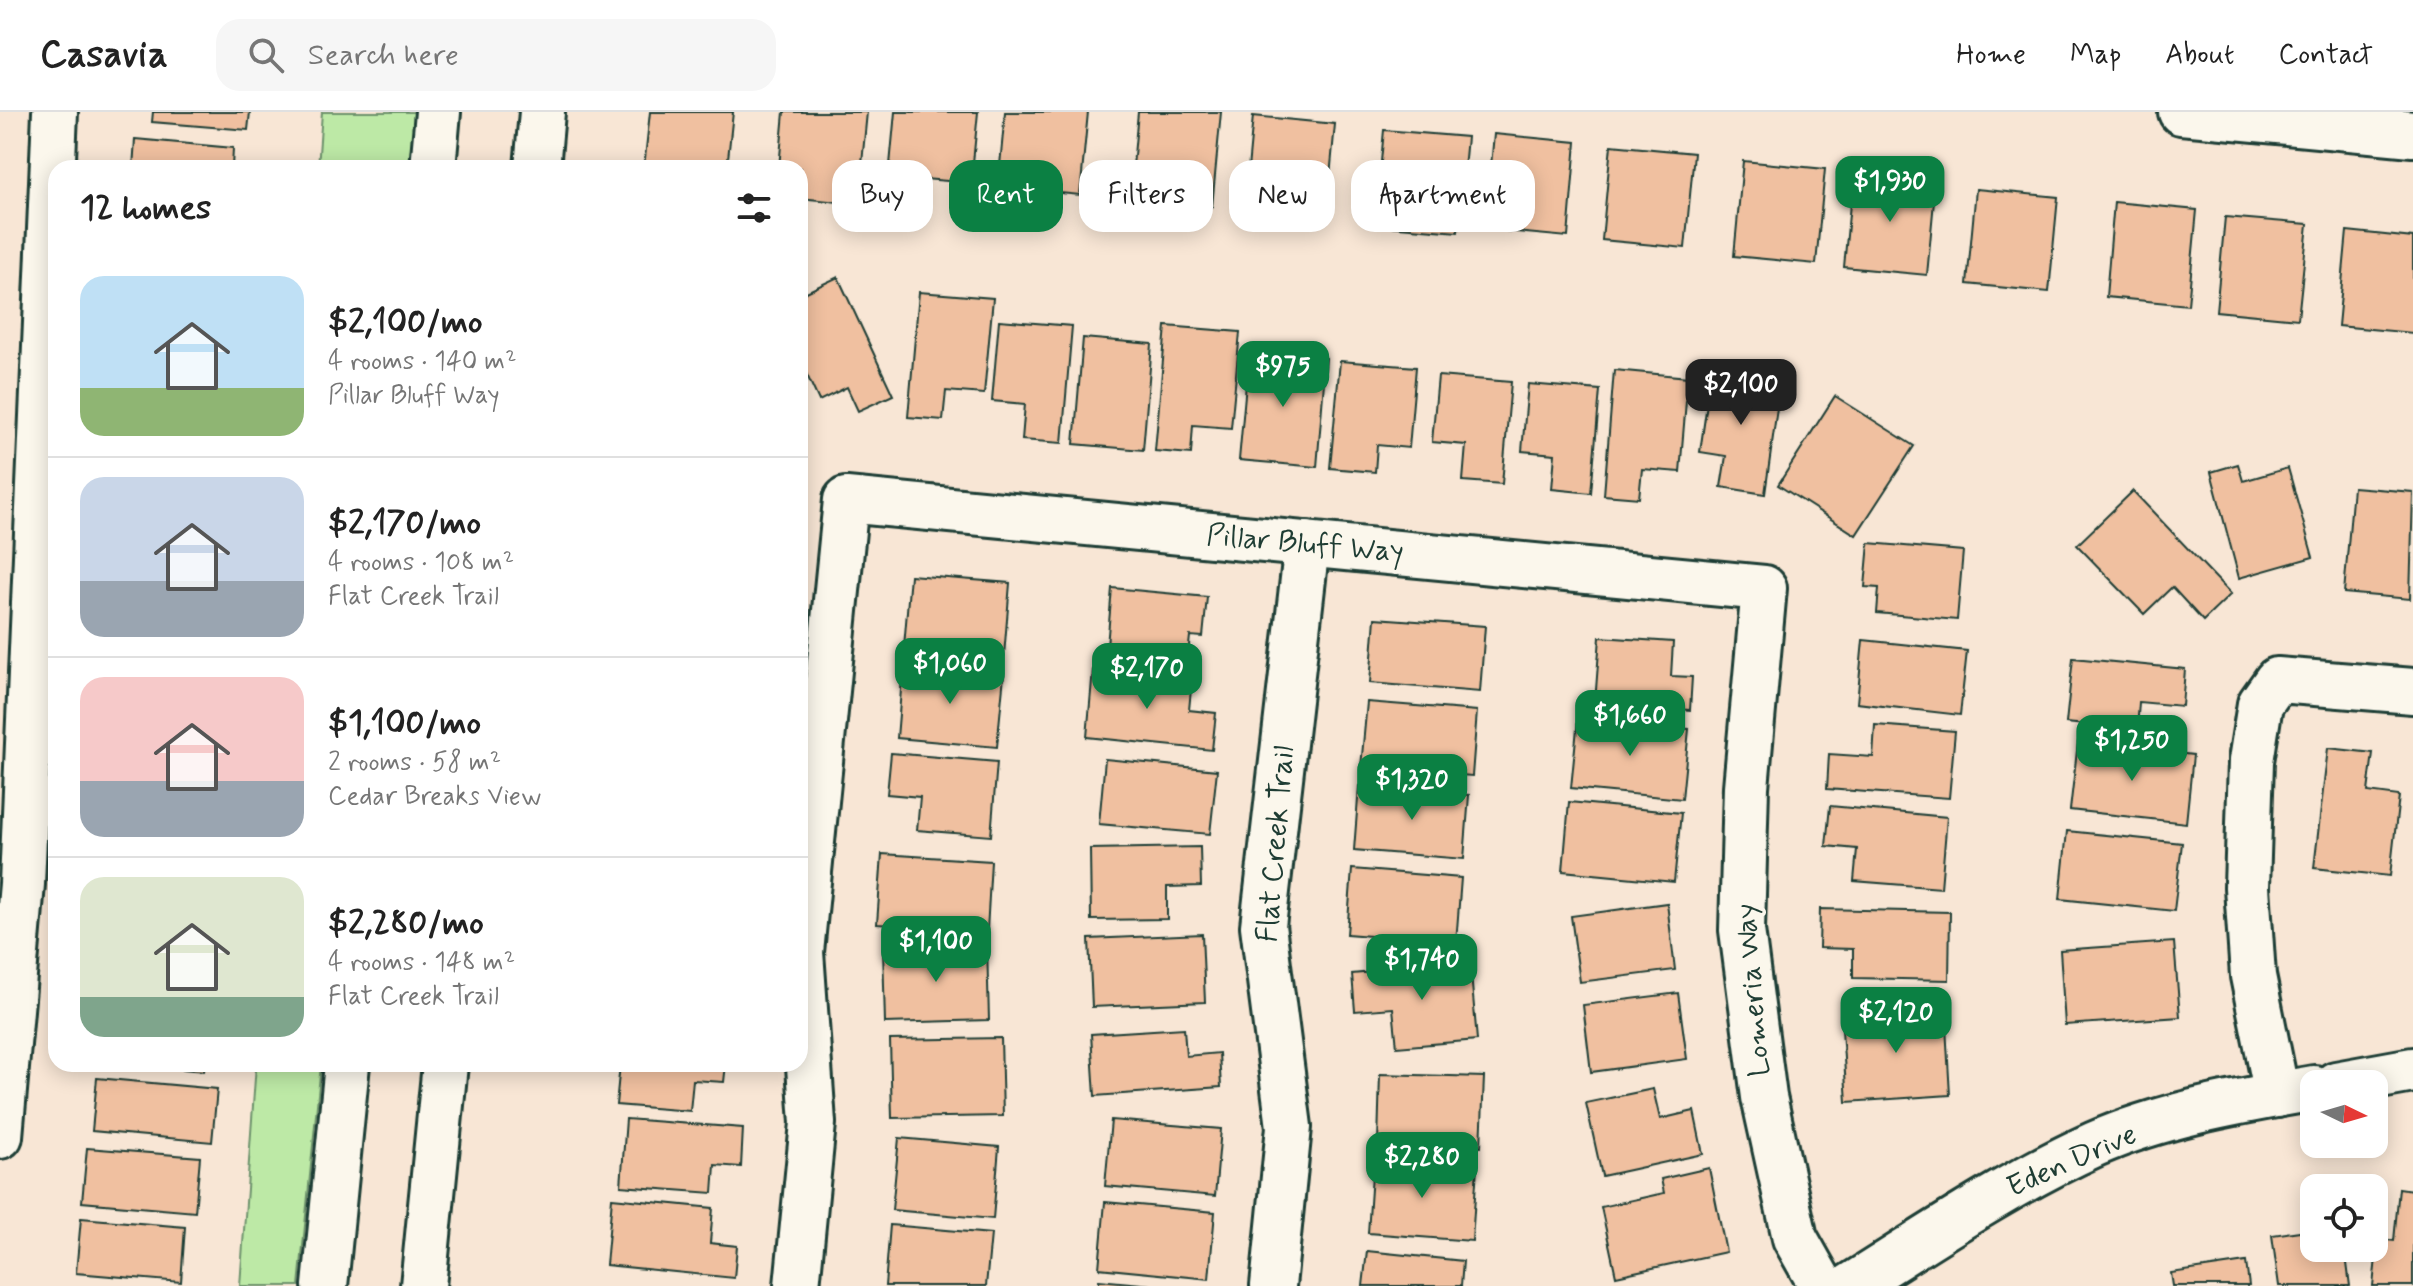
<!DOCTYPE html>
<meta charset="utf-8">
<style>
:root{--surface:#fff;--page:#f6f6f6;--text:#222;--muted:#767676;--line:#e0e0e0;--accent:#0b8043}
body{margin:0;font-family:Mynerve,sans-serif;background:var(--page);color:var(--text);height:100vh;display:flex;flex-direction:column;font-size:30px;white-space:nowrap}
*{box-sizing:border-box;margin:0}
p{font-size:26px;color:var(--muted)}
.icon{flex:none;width:44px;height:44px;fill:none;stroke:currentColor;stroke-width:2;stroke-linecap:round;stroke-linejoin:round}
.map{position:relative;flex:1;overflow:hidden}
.panel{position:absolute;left:48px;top:48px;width:760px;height:912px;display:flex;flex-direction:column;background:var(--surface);border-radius:24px;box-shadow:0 4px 20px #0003}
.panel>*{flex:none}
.top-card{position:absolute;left:832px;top:48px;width:760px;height:72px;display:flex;gap:16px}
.needle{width:52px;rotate:95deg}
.controls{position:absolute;left:2300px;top:958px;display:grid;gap:16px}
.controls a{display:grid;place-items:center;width:88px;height:88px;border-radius:16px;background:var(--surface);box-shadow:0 4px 20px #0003;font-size:40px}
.price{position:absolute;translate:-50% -68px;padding:0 18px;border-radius:16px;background:var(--accent);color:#fff;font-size:26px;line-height:52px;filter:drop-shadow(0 2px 4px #0008)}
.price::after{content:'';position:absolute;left:50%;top:48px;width:24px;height:18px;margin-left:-12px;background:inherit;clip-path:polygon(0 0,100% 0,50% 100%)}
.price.selected{background:#222;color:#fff}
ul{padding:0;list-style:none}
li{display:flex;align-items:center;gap:24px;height:200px;padding:0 32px}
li+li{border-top:2px solid var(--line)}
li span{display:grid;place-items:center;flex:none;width:224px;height:160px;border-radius:24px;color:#555}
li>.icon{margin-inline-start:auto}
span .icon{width:96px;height:96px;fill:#fffc;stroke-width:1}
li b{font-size:34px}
h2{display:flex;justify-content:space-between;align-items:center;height:96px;padding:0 32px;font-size:34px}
.pill{padding:0 28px;border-radius:24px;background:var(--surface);box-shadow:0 4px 20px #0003;font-size:28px;line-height:72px}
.pill.selected{background:var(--accent);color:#fff}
header{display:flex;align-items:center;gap:48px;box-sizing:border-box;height:112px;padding:0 40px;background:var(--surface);border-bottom:2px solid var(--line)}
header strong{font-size:38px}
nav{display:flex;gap:44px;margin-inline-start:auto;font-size:28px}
.search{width:560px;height:72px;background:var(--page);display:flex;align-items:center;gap:20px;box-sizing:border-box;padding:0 28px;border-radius:24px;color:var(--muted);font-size:30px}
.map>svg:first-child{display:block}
</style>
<header>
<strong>Casavia</strong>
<div class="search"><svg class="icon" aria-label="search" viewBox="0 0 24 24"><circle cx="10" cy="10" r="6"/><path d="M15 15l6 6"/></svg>Search here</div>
<nav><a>Home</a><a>Map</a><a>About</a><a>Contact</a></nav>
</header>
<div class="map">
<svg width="2413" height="1174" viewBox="0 0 2413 1174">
<rect width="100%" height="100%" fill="#f8e6d5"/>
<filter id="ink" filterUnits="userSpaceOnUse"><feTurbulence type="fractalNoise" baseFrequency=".0125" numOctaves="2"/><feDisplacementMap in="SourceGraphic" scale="16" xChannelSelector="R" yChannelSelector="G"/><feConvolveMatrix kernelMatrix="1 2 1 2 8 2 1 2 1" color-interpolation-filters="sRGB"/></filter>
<g filter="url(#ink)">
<g fill="#bde9a6" stroke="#6e936d" stroke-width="2">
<polygon points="322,0 415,0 410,56 318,56"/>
<polygon points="256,952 321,952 299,1174 240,1174"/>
</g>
<g fill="#f0c0a0" stroke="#1f3d34" stroke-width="2">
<polygon points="153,0 250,0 248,18 152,10"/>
<polygon points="650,0 733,0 727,56 644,56"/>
<polygon points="784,0 867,0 858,92 800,86 800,56 779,56"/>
<polygon points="895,0 978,0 971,71 889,64"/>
<polygon points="1005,0 1088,0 1080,83 998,75"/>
<polygon points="1138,0 1221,0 1212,95 1130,87"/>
<polygon points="1253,4 1335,12 1326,107 1244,99"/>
<polygon points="1384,18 1467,25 1458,120 1375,113"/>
<polygon points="1494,22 1576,30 1568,125 1485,117"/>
<polygon points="135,27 233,36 232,56 133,56"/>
<polygon points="1611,33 1694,41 1685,136 1602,128"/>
<polygon points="1743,49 1825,57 1816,152 1734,144"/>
<polygon points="1853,60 1936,68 1927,163 1844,155"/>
<polygon points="1976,77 2058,85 2049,180 1967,172"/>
<polygon points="2114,90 2197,98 2188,193 2106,185"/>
<polygon points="2225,105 2308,112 2298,207 2216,199"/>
<polygon points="2347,119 2413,126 2413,221 2338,214"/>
<polygon points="838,165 893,283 858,299 847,275 819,289 800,248 800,183"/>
<polygon points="919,180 993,186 984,282 946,279 943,308 908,305"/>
<polygon points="999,208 1072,214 1062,331 1022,328 1025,292 992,289"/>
<polygon points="1166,214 1240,220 1231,316 1193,313 1191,342 1155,339"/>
<polygon points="1083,226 1152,232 1143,338 1074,332"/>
<polygon points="1249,239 1326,246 1317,355 1239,348"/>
<polygon points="1340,249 1416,255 1409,336 1377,333 1375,360 1330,356"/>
<polygon points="1712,256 1781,267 1765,382 1721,375 1726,344 1700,340"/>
<polygon points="1614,258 1688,265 1680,360 1642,357 1639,386 1604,383"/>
<polygon points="1438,264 1511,270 1502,372 1463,369 1466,333 1432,330"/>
<polygon points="1528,272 1600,278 1591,381 1552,377 1555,342 1522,339"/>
<polygon points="1835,284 1914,334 1856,423 1778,373"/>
<polygon points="2238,352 2243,369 2288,356 2313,445 2239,466 2211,360"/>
<polygon points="2353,375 2413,380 2410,487 2344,481"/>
<polygon points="2133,379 2231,482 2203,509 2172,475 2144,502 2077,433"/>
<polygon points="1869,431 1963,439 1957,508 1877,501 1879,476 1865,475"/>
<polygon points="910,463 1010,471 1004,544 904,535"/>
<polygon points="1112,476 1207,485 1203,525 1190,524 1187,553 1106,546"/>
<polygon points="1375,506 1485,514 1480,580 1370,571"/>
<polygon points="1600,525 1673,530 1671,564 1692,565 1690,598 1595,591"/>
<polygon points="1863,528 1967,539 1960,603 1857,591"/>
<polygon points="2073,546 2185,557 2182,594 2139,590 2137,618 2066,611"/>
<polygon points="903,554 1004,563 997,635 897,626"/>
<polygon points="1093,557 1192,567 1189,598 1216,601 1212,638 1087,625"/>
<polygon points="1367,590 1477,599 1472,664 1361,655"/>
<polygon points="1578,606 1689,617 1682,687 1571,676"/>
<polygon points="1875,613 1955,619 1949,686 1827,677 1829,642 1873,645"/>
<polygon points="2078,630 2193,643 2186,711 2070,698"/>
<polygon points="2328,636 2373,641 2368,680 2399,684 2390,764 2314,756"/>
<polygon points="891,641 997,650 991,724 917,718 920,685 887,682"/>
<polygon points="1105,647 1217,658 1210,722 1099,712"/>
<polygon points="1359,674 1469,683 1464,747 1354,738"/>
<polygon points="1569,690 1681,701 1674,770 1563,759"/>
<polygon points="1830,694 1947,705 1941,776 1854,769 1857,737 1826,734"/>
<polygon points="2067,719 2182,731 2174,799 2060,787"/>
<polygon points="1200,735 1201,774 1167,775 1167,807 1091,808 1090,737"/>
<polygon points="882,742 991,749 987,819 877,812"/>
<polygon points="1352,757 1461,766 1456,831 1347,822"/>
<polygon points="1667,791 1675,858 1580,870 1571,804"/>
<polygon points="1820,797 1950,800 1949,868 1853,866 1853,837 1819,836"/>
<polygon points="1202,822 1205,890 1092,895 1089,827"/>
<polygon points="2174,830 2180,905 2065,913 2060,838"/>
<polygon points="987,833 989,908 885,911 883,836"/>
<polygon points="1470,851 1477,928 1397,935 1393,896 1355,899 1352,862"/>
<polygon points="1678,881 1687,947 1591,960 1583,893"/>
<polygon points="1945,897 1950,983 1847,990 1841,903"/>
<polygon points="1184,916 1186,944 1219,941 1221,975 1095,984 1091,922"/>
<polygon points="1001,926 1003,1004 892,1006 890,928"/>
<polygon points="128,952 205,952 204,959"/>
<polygon points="620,952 726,952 724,970 693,968 690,999 616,993"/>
<polygon points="1380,962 1484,965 1481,1035 1378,1031"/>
<polygon points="97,966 217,977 212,1030 92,1019"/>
<polygon points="1653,977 1660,1007 1694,999 1703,1042 1602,1064 1586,991"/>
<polygon points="626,1007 743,1016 741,1055 715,1053 713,1081 621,1074"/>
<polygon points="1111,1008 1221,1017 1215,1084 1105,1074"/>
<polygon points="899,1026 999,1035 993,1107 892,1098"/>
<polygon points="87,1036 200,1045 195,1100 82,1090"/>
<polygon points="1373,1047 1477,1055 1472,1129 1368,1121"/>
<polygon points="1709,1056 1726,1140 1616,1164 1601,1095 1664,1081 1661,1067"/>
<polygon points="2399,1076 2413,1078 2413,1174 2373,1174 2378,1127 2394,1129"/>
<polygon points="612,1086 713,1096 710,1131 737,1134 734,1166 606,1153"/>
<polygon points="1105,1090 1215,1100 1209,1167 1099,1156"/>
<polygon points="81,1106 185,1115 181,1170 76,1161"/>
<polygon points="890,1113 991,1122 986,1174 885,1174"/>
<polygon points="2314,1117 2314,1136 2345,1136 2350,1174 2279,1174 2272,1123"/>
<polygon points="1367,1139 1463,1149 1461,1174 1363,1174"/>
<polygon points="2246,1150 2249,1174 2173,1174 2171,1161"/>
<polygon points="1099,1168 1162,1174 1099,1174"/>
</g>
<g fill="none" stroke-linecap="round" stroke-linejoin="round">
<defs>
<g id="minor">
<polyline points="2181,0 2413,22"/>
<polyline points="2336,972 2413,958"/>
<polyline points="2277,983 2253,864 2247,775 2251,649 2260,592 2277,568 2413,579"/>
<polyline points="0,1024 22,772 55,0"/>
<polyline points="797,1174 813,1011 801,840 846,388 1764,476 1746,675 1742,818 1764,985 1795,1126 1822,1174"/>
<polyline points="1273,1174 1289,1015 1263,814 1307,432"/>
<path d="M1851 1174C1931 1124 2009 1071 2095 1032 2163 1002 2241 989 2314 976"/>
</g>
<g id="major">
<polyline points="433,56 438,0"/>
<polyline points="537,56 542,0"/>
<polyline points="325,1174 347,952"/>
<polyline points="423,1174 445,952"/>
</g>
</defs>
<use href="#minor" stroke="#1f3d34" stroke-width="50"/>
<use href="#major" stroke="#1f3d34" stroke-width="50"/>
<use href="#minor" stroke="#fbf7ec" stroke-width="44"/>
<use href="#major" stroke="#fbf7ec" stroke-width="44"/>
</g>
</g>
<g text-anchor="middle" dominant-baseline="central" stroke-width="7" stroke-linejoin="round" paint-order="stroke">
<g font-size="30" fill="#1f3d34" stroke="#fbf7ec">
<text transform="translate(1305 432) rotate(5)">Pillar Bluff Way</text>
<text transform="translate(1276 732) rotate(-85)">Flat Creek Trail</text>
<text transform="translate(1753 878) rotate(-95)">Lomeria Way</text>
<text transform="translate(2072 1049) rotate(-24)">Eden Drive</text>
</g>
</g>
</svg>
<div class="controls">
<a><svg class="needle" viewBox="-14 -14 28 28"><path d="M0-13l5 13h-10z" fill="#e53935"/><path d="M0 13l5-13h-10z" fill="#767676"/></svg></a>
<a><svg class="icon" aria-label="locate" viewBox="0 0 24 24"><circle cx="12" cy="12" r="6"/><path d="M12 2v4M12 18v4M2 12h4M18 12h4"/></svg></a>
</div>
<b class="price" style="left:1890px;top:112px">$1,930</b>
<b class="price" style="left:1283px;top:297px">$975</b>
<b class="price selected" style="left:1741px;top:315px">$2,100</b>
<b class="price" style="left:950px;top:594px">$1,060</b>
<b class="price" style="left:1147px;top:599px">$2,170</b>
<b class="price" style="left:1630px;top:646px">$1,660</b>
<b class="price" style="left:2132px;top:671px">$1,250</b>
<b class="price" style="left:1412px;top:710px">$1,320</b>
<b class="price" style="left:936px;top:872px">$1,100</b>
<b class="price" style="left:1422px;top:890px">$1,740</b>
<b class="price" style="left:1896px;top:943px">$2,120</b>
<b class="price" style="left:1422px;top:1088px">$2,280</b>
<div class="top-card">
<a class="pill">Buy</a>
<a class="pill selected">Rent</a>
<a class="pill">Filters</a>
<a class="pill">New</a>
<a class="pill">Apartment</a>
</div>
<section class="panel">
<h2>12 homes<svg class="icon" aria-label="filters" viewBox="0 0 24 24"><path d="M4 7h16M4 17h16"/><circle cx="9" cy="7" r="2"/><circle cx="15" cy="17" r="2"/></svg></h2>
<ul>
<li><span style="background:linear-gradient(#bfe0f5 70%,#8fb573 0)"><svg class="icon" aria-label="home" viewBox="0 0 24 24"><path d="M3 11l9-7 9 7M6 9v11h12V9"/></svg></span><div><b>$2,100/mo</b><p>4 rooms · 140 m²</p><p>Pillar Bluff Way</p></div></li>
<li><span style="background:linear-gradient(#c9d6e8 65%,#9aa5b1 0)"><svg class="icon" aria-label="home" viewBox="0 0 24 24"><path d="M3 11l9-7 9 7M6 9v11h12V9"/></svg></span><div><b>$2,170/mo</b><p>4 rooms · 108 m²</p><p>Flat Creek Trail</p></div></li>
<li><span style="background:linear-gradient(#f6c9c9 65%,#9aa5b1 0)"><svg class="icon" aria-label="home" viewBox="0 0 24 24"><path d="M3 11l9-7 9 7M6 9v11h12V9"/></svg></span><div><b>$1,100/mo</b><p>2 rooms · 58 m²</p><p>Cedar Breaks View</p></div></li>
<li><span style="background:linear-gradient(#dfe7d0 75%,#7fa58c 0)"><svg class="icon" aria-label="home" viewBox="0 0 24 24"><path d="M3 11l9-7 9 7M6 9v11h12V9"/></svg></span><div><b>$2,280/mo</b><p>4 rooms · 148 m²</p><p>Flat Creek Trail</p></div></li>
</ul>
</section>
</div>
